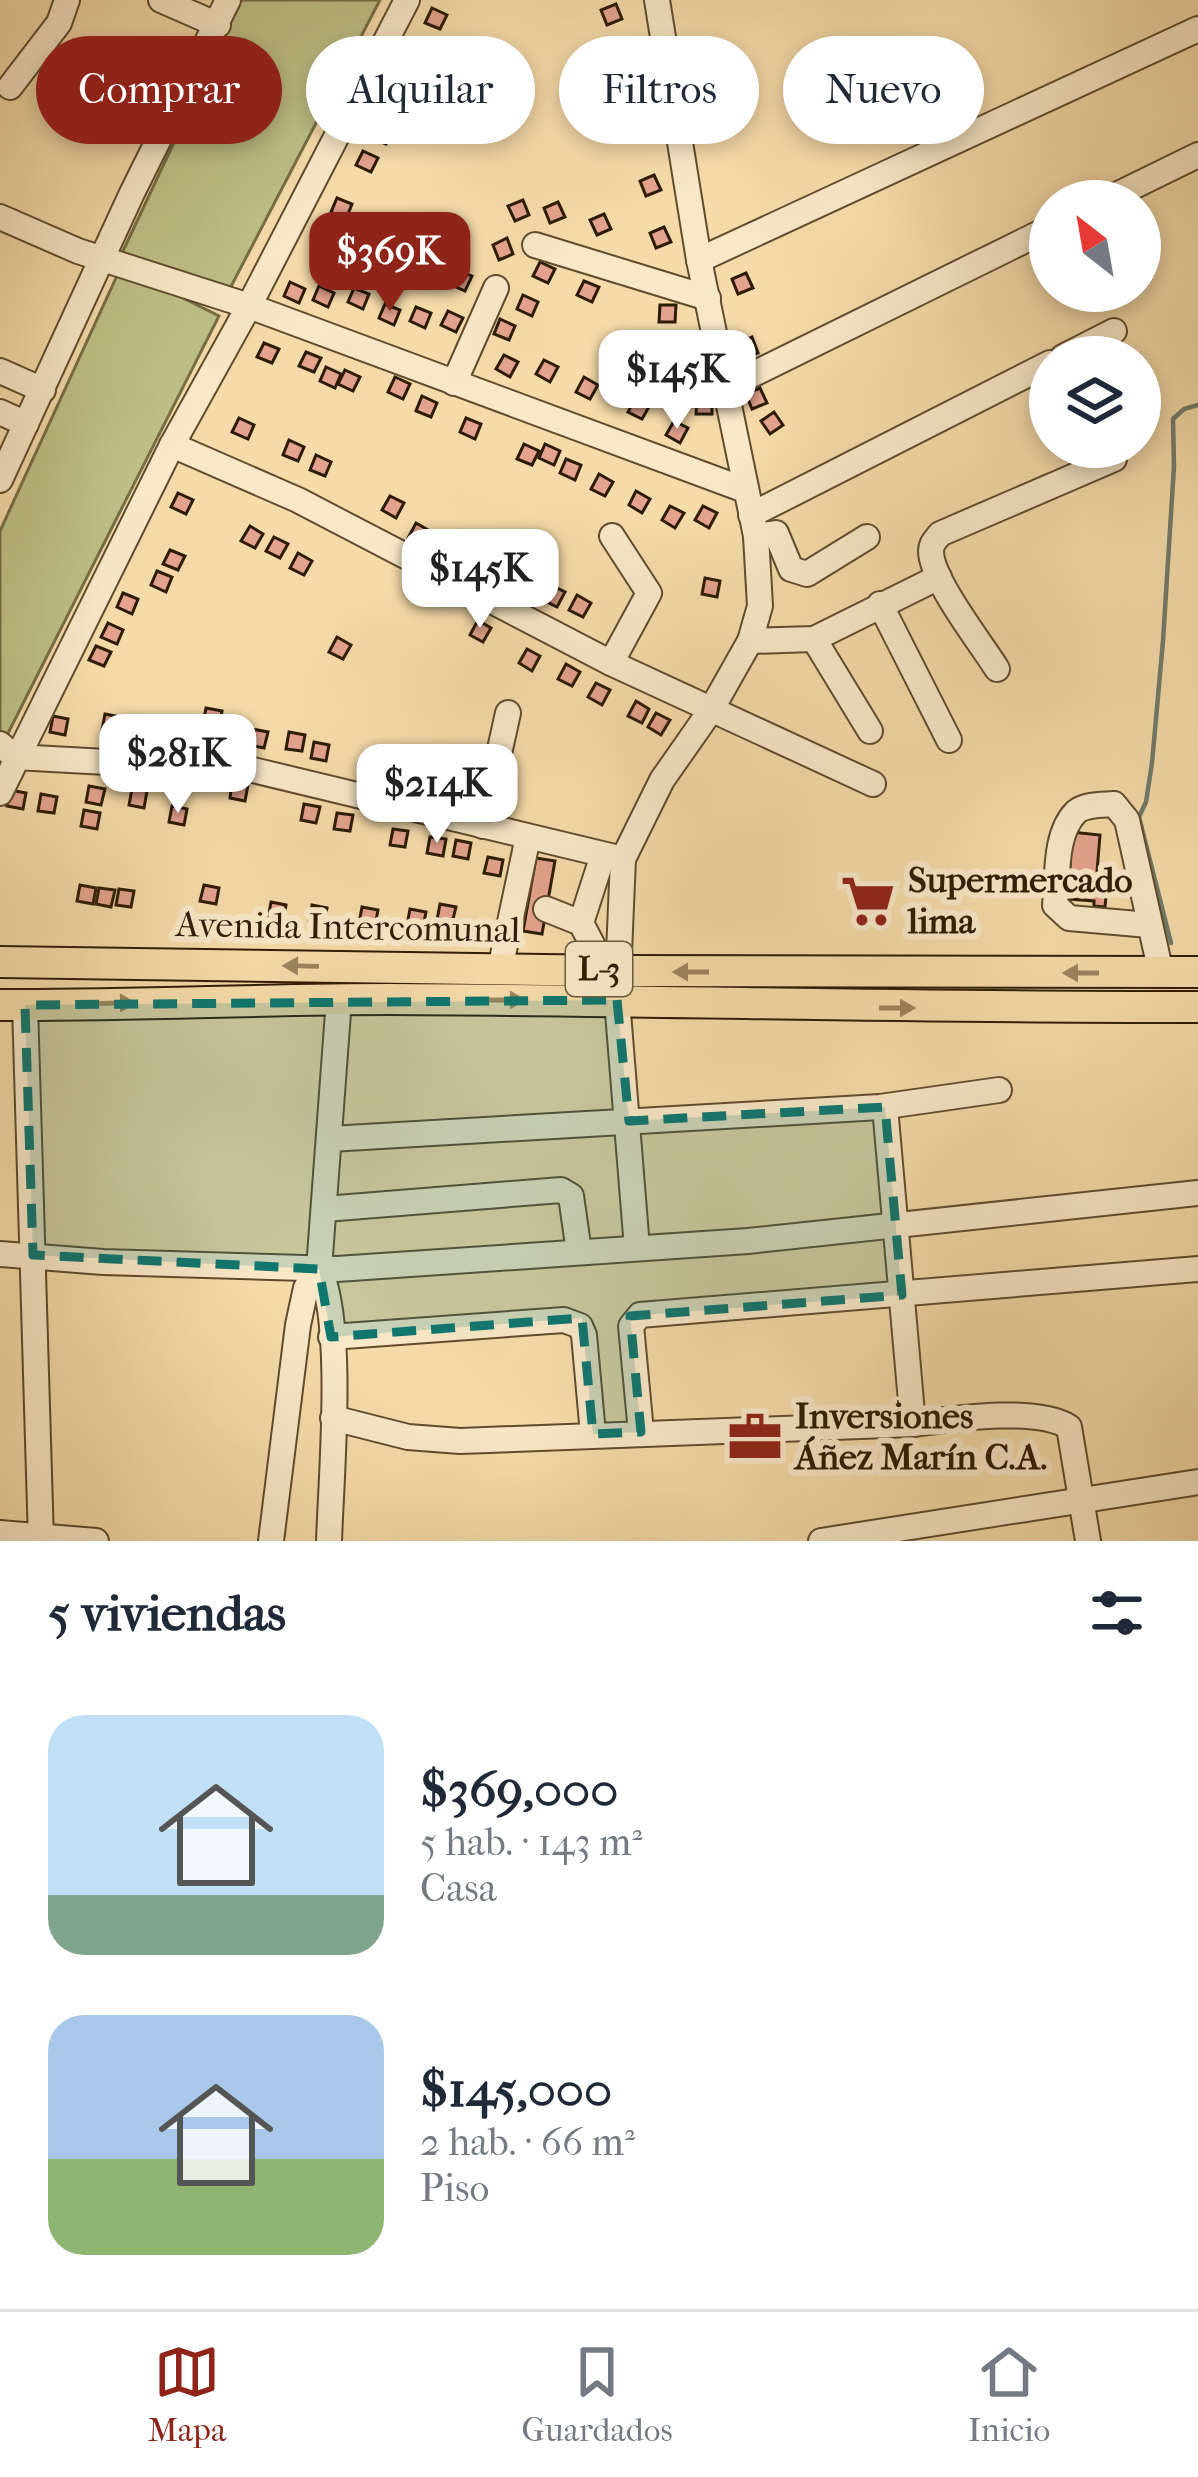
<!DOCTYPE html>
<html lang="es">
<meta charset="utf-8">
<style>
:root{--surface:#fff;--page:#f6f6f7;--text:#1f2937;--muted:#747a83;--line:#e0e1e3;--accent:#8f2418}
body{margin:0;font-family:"IM FELL French Canon",serif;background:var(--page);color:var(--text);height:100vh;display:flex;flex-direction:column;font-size:45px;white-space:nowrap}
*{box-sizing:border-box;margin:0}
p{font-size:39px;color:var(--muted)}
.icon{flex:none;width:66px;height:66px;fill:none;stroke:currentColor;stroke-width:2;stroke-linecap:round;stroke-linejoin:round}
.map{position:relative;height:1541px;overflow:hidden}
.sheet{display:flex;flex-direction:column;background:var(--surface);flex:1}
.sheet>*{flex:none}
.hud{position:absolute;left:36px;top:36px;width:1128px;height:108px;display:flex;gap:24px}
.needle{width:78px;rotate:329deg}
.tools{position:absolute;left:1029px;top:180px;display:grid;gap:24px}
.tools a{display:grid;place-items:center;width:132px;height:132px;border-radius:50%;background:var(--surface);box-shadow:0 6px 18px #0003;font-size:60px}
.price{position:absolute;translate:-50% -102px;padding:0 27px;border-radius:24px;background:#fff;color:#222;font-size:39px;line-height:78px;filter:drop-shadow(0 3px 6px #0008)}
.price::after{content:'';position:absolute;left:50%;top:72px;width:36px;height:27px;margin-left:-18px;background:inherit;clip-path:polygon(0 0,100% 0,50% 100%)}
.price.on{background:var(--accent);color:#fff}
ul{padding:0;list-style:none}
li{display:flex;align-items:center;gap:36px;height:300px;padding:0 48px}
li span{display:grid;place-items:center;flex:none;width:336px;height:240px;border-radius:36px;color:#555}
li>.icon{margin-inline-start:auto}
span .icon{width:144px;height:144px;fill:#fffc;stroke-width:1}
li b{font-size:51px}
h2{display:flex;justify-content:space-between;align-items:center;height:144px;padding:0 48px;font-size:51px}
.pill{padding:0 42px;border-radius:54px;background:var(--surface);box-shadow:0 6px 18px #0003;font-size:42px;line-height:108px}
.pill.on{background:var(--accent);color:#fff}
.dock{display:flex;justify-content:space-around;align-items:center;height:168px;border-top:3px solid var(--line);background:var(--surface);font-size:33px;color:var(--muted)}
.dock a{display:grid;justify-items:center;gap:6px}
.dock .on{color:var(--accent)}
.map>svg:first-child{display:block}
</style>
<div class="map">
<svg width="1198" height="1541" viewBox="0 0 1198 1541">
<rect width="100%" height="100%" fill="#f5dbaa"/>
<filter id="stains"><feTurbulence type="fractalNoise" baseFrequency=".00167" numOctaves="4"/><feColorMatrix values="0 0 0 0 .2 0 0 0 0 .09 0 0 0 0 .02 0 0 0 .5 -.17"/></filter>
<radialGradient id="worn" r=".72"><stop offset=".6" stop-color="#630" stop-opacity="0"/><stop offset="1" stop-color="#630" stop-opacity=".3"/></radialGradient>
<g fill="#bec087" stroke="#766e45" stroke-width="3">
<polygon points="241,0 380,0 225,298 122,253"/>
<polygon points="121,267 219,316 0,749 0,531"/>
</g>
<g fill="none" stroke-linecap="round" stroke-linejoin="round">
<polyline stroke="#707b6a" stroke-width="4.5" points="1171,943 1139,817 1146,802 1152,763 1163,641 1174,466 1173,419 1184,409 1198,405"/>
</g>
<g fill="#e4a38e" stroke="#2d1c03" stroke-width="3">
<polygon points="616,4 622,19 607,25 601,10"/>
<polygon points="432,8 447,15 440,29 425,23"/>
<polygon points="627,43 633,57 618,63 612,49"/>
<polygon points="409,58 424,64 418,79 403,72"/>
<polygon points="403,79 418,86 412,100 397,94"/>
<polygon points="641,103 646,118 631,124 625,109"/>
<polygon points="377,123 392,130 386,144 371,138"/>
<polygon points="363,151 378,158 371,172 356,165"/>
<polygon points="654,175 661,190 646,196 640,181"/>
<polygon points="337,198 352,204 346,219 331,212"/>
<polygon points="523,200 529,215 515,221 508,206"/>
<polygon points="558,202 565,217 550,223 544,208"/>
<polygon points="604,214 611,229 597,235 590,220"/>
<polygon points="331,220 346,227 340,241 325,235"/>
<polygon points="664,227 671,242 656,248 650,233"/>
<polygon points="507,238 513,254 499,260 493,245"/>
<polygon points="540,262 555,269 548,283 533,276"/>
<polygon points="457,270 472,276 465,291 450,284"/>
<polygon points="746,273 753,288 738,294 732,279"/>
<polygon points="584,281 599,287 592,302 577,295"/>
<polygon points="290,282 305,289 299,303 284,296"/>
<polygon points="319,286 334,293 328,307 313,300"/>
<polygon points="354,288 369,294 363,309 348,302"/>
<polygon points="523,295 538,302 532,316 517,309"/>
<polygon points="385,304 400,310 394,325 379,318"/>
<polygon points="660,305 676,305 675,322 659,322"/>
<polygon points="416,307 431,313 425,328 410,321"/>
<polygon points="448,311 463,318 456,332 441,325"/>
<polygon points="500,319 515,326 509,340 494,334"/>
<polygon points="752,337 758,353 744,359 737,343"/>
<polygon points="264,343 279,349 272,363 257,357"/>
<polygon points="678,345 694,346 693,362 678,362"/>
<polygon points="306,352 321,358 314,372 299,366"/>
<polygon points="504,355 518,362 510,377 496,369"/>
<polygon points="544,360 558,367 550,382 536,374"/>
<polygon points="326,367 341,374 335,388 320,381"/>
<polygon points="345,370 360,377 353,391 338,384"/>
<polygon points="395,377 410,384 403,399 388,392"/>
<polygon points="584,377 598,385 590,399 576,392"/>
<polygon points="760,388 767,403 752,409 746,394"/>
<polygon points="422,396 437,403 431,417 416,411"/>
<polygon points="636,397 650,405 642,419 628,412"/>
<polygon points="697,398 712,398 712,414 696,414"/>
<polygon points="774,412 783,425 770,434 761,421"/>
<polygon points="239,418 254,425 248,439 232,432"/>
<polygon points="466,418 481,424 475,439 460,432"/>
<polygon points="674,421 688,428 680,443 666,435"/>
<polygon points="289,440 304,447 298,461 283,455"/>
<polygon points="524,444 539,451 532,465 517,459"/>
<polygon points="545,444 560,451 554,465 539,458"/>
<polygon points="316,455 331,462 325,476 310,470"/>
<polygon points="566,459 581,465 575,480 560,473"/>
<polygon points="599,474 613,482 605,496 591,489"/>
<polygon points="636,491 650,499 642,513 629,505"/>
<polygon points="178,493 193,500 186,514 171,507"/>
<polygon points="390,496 404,503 396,518 382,510"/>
<polygon points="670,506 684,513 675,528 662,520"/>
<polygon points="703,506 717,513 709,528 695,520"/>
<polygon points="416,523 430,531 422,545 408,538"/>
<polygon points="250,526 263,534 255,548 241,541"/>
<polygon points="274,537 288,544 280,558 266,551"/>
<polygon points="448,540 461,548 453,562 440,555"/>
<polygon points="170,550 185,556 178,570 163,564"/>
<polygon points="298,553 312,561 304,575 290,568"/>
<polygon points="472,556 485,564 477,578 464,571"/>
<polygon points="157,571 172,577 166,592 151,585"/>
<polygon points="515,573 529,580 521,595 508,587"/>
<polygon points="705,578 720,581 717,597 702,594"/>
<polygon points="551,585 565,592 557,607 543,600"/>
<polygon points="123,593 138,599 132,614 117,607"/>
<polygon points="577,595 591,603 583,617 569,610"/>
<polygon points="478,620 491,628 483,642 470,635"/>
<polygon points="108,623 123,630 117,644 101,637"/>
<polygon points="337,637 351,645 343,659 329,652"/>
<polygon points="96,646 111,652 104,666 89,660"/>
<polygon points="527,649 540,656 532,671 519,663"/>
<polygon points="566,664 580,672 572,686 558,679"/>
<polygon points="596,683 610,690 602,705 588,697"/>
<polygon points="636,701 649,709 642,723 628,716"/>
<polygon points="206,708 222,711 219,727 203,724"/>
<polygon points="656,713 670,720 661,735 648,727"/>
<polygon points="105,714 120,717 117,733 102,730"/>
<polygon points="53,716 68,719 65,735 50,732"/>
<polygon points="177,716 193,718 190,735 174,732"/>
<polygon points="141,717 156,720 153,736 138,734"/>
<polygon points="252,729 268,732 264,748 249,745"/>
<polygon points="289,732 305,735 302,751 286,749"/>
<polygon points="314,742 329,745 326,761 311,758"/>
<polygon points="389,757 404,760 401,776 386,773"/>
<polygon points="438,776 454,779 451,795 435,792"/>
<polygon points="232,782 248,785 245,801 230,798"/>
<polygon points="89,786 105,789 101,805 86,802"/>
<polygon points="132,789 147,791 144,808 129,805"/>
<polygon points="10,790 26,793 23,809 7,806"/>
<polygon points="41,794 57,797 54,813 38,811"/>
<polygon points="304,804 320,807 316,823 301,820"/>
<polygon points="172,806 187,809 184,825 169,822"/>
<polygon points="84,810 100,813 97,829 81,826"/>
<polygon points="337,813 353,815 350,831 334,829"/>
<polygon points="393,829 408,831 405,847 390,845"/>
<polygon points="1071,832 1100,835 1096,884 1107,885 1105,907 1094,906 1094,901 1069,899"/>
<polygon points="430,837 446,839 443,856 427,853"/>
<polygon points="456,840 471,843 468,859 453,856"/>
<polygon points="488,857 503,860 500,876 484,873"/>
<polygon points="536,858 555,861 542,934 523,931"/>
<polygon points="80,885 96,888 93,904 77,901"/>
<polygon points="204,885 219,888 216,904 200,901"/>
<polygon points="99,888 115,890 111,907 96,904"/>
<polygon points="119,889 134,891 131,907 116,905"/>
<polygon points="271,902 286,905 283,921 268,919"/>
<polygon points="440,904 456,907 452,923 437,920"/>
<polygon points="312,905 327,908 324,924 309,921"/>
<polygon points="362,907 378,910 375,926 359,923"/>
<polygon points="410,909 426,912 423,928 407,925"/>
</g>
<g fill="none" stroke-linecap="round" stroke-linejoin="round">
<defs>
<g id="minor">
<polyline points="161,0 218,25"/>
<polyline points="10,87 59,23 67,0"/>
<polyline points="1104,201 1198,155"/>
<polyline points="0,217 78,251 249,306 745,490"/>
<polyline points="535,245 708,298"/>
<polyline points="699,260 1198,29"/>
<polyline points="1063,357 1114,331"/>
<polyline points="0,371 43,390"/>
<polyline points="454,383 496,288"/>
<polyline points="725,388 1050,228"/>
<polyline points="0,412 26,424"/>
<polyline points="172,445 298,500 611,663 873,784"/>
<polyline points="0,480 132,193 228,0"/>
<polyline points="751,515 1050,363"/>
<polyline points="756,536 776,533 791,569 807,574 867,537"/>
<polyline points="880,604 949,740"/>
<polyline points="814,639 870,731"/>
<polyline points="750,641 814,639 939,577"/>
<polyline points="611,663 649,593 612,536"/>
<path d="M997 669C981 643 931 580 931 551 931 543 936 540 940 534L1114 459"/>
<polyline points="0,744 15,757 253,770 623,859"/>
<polyline points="0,793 172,445 249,306 407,0"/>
<polyline points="483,826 508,713"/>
<polyline points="546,909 581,923 605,969"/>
<polyline points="581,923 603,855"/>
<path d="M1149 925 1069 918 1055 905C1058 877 1054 834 1076 812 1085 804 1102 805 1114 804L1127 820 1161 973"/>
<polyline points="500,969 528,837"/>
<polyline points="25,1005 41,1541"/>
<polyline points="885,1107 913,1424"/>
<polyline points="330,1139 880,1107 999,1090"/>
<polyline points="325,1209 561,1190 571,1196 579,1252"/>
<polyline points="637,1248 617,1000 623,859 662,780 711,710 750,641 760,606 756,536 699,260 657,0"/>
<polyline points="0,1254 103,1262 337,1269 748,1241 1198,1193"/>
<path d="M319 1269C345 1321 331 1478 329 1541"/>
<polyline points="331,1337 564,1320 580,1326 584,1335 593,1434"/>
<path d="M333 1418 408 1437 460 1441 913 1424C952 1419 1036 1406 1069 1427L1088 1541"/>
<polyline points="641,1432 631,1326 640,1315 1198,1269"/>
<polyline points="0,1533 96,1541"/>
<polyline points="271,1541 298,1325 306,1288 319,1269 339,999"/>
<polyline points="821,1541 1198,1482"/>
</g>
<g id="major">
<polyline points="0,962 618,971 1198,972"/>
<path d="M0 1005C130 1006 260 999 390 999 660 1000 929 1008 1198 1007"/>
</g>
</defs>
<use href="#minor" stroke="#5f4c2d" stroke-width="28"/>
<use href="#major" stroke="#2d1c03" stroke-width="34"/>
<use href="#minor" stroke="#f8e8c8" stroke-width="24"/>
<use href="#major" stroke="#f5dbaa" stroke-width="30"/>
</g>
<defs><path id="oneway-solid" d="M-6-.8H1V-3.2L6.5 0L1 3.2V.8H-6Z" transform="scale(3)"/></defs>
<g fill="#9b855f">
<use href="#oneway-solid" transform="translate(301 966) rotate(-179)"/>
<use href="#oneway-solid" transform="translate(691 972) rotate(-180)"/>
<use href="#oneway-solid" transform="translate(1081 973) rotate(-180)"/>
<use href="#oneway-solid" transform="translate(507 1000)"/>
<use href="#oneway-solid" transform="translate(117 1003) rotate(-1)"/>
<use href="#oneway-solid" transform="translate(897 1008)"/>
</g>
<path fill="#0f766e" fill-opacity="0.2" stroke="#0f766e" stroke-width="9" stroke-dasharray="24 15" stroke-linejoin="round" d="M617 1000 629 1121 885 1107 902 1295 630 1316 641 1432 593 1434 582 1318 331 1337 319 1269 33 1255 25 1005Z"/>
<defs>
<symbol id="supermarket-bare" viewBox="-9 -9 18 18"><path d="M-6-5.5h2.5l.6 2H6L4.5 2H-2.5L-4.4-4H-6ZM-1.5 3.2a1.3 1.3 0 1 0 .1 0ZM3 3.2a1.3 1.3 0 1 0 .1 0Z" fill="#8f2418" stroke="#f8e8c8" stroke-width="2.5" paint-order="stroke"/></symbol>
<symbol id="office-bare" viewBox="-9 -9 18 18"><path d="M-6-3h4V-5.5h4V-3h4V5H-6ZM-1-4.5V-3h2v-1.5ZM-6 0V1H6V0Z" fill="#8f2418" stroke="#f8e8c8" stroke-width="2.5" paint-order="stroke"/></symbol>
</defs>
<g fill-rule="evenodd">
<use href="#supermarket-bare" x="830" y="863" width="76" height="76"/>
<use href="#office-bare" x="717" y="1399" width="76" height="76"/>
</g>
<g text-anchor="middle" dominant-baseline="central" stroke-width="12" stroke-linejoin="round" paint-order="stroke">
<rect fill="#f8e8c8" stroke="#6a593e" stroke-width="3" x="566" y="942" width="66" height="54" rx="9"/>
<g font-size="33" font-weight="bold" fill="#2d1c03">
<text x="599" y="969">L-3</text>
</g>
<g font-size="36" font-weight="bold" fill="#2d1c03" stroke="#f8e8c8" text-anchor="start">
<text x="908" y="880">Supermercado<tspan x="908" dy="41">lima</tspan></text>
<text x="795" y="1416">Inversiones<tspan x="795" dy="41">Áñez Marín C.A.</tspan></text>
</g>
<g font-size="36" fill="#2d1c03" stroke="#f8e8c8">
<text transform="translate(348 927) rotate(1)">Avenida Intercomunal</text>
</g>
</g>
<rect width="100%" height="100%" filter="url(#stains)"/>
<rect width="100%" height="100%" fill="url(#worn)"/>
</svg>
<div class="tools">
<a><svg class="needle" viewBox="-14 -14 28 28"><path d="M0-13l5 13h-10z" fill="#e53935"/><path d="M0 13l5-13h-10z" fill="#747a83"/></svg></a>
<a><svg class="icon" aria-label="layers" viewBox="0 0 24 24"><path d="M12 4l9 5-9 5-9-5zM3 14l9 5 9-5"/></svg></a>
</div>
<b class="price on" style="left:390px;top:314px">$369K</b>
<b class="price" style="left:677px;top:432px">$145K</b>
<b class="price" style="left:480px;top:631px">$145K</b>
<b class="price" style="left:178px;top:816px">$281K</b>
<b class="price" style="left:437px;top:846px">$214K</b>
<div class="hud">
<a class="pill on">Comprar</a>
<a class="pill">Alquilar</a>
<a class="pill">Filtros</a>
<a class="pill">Nuevo</a>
</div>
</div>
<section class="sheet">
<h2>5 viviendas<svg class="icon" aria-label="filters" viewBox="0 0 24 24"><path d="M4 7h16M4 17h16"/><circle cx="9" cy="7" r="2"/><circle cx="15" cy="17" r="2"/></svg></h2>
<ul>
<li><span style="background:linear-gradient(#bfe0f5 75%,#7fa58c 0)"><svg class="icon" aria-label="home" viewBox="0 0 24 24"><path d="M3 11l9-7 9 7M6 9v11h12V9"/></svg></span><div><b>$369,000</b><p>5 hab. · 143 m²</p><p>Casa</p></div></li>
<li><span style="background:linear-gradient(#a9c7e8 60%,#8fb573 0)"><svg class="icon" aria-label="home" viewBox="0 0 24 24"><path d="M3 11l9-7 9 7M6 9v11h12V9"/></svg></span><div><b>$145,000</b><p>2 hab. · 66 m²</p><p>Piso</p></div></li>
</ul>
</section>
<nav class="dock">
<a class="on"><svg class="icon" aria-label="map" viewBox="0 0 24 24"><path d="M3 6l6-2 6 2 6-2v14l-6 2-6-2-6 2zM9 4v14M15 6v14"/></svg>Mapa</a>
<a><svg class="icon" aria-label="saved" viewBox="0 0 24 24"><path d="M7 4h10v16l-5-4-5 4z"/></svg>Guardados</a>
<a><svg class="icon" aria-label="home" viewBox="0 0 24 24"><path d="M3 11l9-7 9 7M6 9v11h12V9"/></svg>Inicio</a>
</nav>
